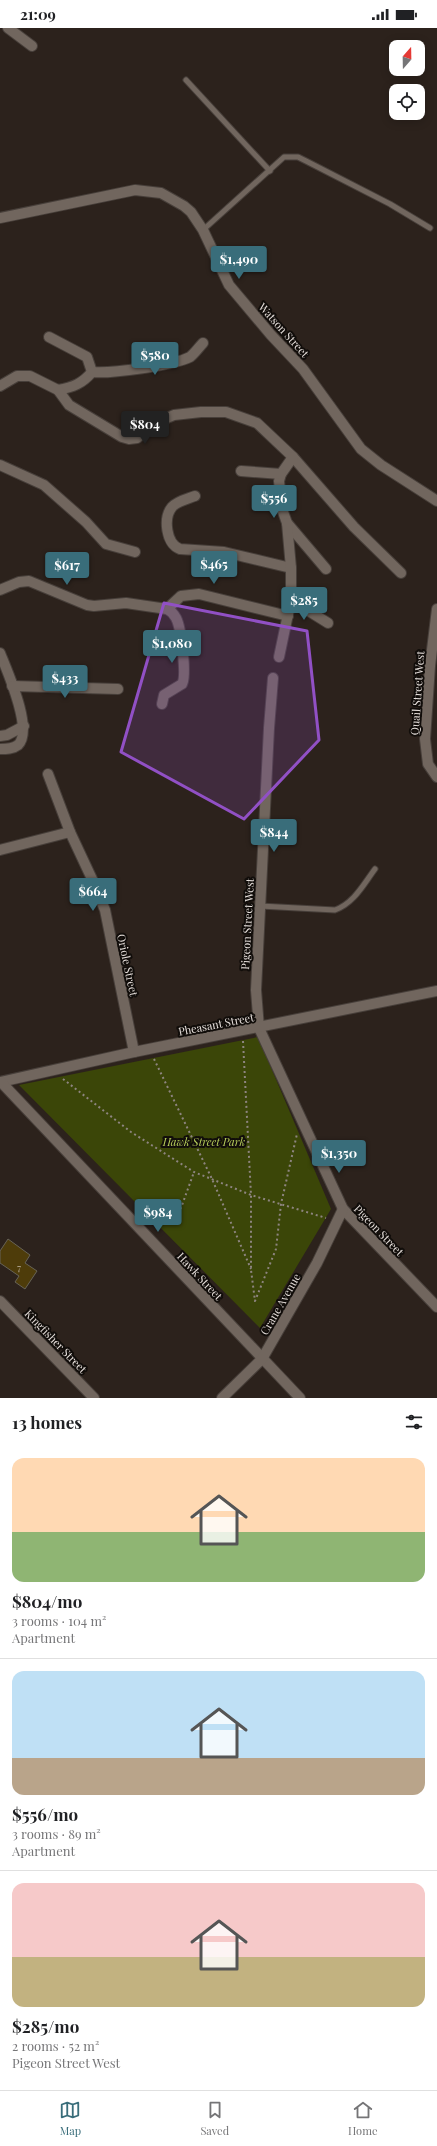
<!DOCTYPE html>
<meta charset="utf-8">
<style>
:root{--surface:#fff;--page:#f6f6f6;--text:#202124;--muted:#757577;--line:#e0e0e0;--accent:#396d7a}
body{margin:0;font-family:"Playfair Display",serif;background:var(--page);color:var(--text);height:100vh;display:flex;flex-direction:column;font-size:15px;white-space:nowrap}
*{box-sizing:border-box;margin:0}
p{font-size:13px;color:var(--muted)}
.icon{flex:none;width:22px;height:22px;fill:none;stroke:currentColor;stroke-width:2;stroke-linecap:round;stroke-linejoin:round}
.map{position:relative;height:1370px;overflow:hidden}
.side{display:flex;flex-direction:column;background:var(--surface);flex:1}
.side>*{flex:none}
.needle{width:26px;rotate:20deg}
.controls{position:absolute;left:389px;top:12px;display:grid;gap:8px}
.controls a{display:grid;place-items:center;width:36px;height:36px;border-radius:8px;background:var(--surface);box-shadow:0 2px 10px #0003;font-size:20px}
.price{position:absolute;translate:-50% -34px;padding:0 9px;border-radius:4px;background:var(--accent);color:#fff;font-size:13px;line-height:26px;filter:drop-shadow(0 1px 2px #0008)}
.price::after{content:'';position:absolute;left:50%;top:24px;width:12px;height:9px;margin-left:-6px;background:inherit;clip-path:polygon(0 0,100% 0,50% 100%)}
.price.on{background:#222;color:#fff}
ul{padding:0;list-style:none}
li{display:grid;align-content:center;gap:8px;height:212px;padding:0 12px}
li+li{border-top:1px solid var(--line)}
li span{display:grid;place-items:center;height:124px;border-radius:12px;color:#555}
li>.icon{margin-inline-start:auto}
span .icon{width:72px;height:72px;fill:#fffc;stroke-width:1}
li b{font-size:17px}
h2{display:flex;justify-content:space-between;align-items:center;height:48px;padding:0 12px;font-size:17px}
.status{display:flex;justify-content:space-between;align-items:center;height:28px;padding:0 20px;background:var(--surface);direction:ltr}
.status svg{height:11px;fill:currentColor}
.tabs{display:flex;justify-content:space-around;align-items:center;height:56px;border-top:1px solid var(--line);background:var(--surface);font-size:11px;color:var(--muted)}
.tabs a{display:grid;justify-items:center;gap:2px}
.tabs .on{color:var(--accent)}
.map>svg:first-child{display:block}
</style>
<div class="status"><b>21:09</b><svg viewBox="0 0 49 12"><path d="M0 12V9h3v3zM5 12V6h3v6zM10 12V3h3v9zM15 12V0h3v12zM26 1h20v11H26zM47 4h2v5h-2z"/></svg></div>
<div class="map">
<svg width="437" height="1370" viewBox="0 0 437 1370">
<rect width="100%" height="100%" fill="#2c221c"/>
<polygon fill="#3b4608" points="258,1009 331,1181 260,1300 19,1057"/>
<polygon fill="#4e3c0a" stroke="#676357" points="8,1211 30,1227 25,1235 37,1243 25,1261 15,1254 19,1248 0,1235 0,1223"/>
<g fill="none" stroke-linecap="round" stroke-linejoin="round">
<defs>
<g id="lane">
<polyline points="186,52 270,143"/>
<polyline points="203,202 284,129 298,129 308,134 390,176 430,200"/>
<path d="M260 878 335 882C354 875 363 857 375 841"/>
</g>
<g id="street">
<polyline points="8,0 32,18"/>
<polyline points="0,190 135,162 161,165 184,178 191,184 203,202 229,257 271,307 303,341 361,421 381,437 437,473"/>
<path d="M49 309 87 329 92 344C82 356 73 359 58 362"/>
<path d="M92 344C110 346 175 337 190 329 195 325 199 319 203 315"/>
<polyline points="0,358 17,348 30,348 58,362 69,377 122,409 129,411 137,410 158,394 174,387 201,384 226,384 257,395 293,429 354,499 401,545"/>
<polyline points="293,429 281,446 279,453 282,481 287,495 326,541"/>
<polyline points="0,437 44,457 86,494 106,516 135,524"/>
<polyline points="241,443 281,446"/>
<path d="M195 468C187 471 177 473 172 479 163 490 166 516 180 521L224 524 291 540"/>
<polyline points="0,562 19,554 29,553 87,577 94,578 126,575 167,581 181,568 199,566 288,588"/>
<polyline points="291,572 328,595"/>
<polyline points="437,581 430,638 425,711 428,736 437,749"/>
<path d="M0 625C7 643 34 702 18 717 13 721 6 721 0 721"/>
<polyline points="279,629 291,572 291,540 287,495"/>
<polyline points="273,650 269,700 256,962 259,1000 343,1181 437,1279"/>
<polyline points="12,658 118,661"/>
<path d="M162 676 164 667 182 656C187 648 181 599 176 590 174 586 171 583 167 581"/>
<polyline points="0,708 7,707 24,698"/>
<polyline points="48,746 70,804 92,851 105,882 134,1024"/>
<polyline points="0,822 70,804"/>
<polyline points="0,1054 134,1024 437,963"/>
<polyline points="1,1054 300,1370"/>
<polyline points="0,1273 94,1370"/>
<polyline points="222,1370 262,1331 317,1235 343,1181"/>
</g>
</defs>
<use href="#lane" stroke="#473f3a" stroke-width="7"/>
<use href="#street" stroke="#473f3a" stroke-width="12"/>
<g stroke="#8e8580" stroke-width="2" stroke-dasharray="2 3" stroke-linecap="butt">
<polyline points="243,1013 251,1167 251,1242 255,1273 276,1221 281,1176 297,1106"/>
<polyline points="154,1031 212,1151 251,1241"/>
<polyline points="63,1051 131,1104 194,1144 251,1167 326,1190"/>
<polyline points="147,1193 181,1180 194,1144"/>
</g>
<use href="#lane" stroke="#71665e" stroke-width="5"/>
<use href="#street" stroke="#71665e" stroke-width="10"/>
</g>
<path fill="#9150c5" fill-opacity="0.2" stroke="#9150c5" stroke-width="3" stroke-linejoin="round" d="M164 575 307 603 319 712 244 791 121 724Z"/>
<g text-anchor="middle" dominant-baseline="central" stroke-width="4" stroke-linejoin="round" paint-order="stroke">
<g font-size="9" fill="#c2b8a8">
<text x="19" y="1239">7</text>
</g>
<g font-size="11" fill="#e8e1dd" stroke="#110d0a">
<text transform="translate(284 302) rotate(48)">Watson Street</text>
<text transform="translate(417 665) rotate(-86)">Quail Street West</text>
<text transform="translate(247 896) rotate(-87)">Pigeon Street West</text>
<text transform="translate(128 937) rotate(78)">Oriole Street</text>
<text transform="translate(216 996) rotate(-11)">Pheasant Street</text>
<text transform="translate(379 1202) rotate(46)">Pigeon Street</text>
<text transform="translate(200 1248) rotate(47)">Hawk Street</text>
<text transform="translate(280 1276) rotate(-60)">Crane Avenue</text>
<text transform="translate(56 1313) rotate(46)">Kingfisher Street</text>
</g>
<g font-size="11" font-style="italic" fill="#b8cf5b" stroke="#110d0a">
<text x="204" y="1113">Hawk Street Park</text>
</g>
</g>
</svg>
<div class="controls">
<a><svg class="needle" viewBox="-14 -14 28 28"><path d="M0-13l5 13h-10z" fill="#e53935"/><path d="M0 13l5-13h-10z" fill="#757577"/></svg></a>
<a><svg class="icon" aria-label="locate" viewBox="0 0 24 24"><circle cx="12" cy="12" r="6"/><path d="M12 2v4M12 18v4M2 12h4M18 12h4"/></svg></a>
</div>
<b class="price" style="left:239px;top:252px">$1,490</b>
<b class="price" style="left:155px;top:348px">$580</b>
<b class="price on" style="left:145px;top:417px">$804</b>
<b class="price" style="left:274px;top:491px">$556</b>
<b class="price" style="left:214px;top:557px">$465</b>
<b class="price" style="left:67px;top:558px">$617</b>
<b class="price" style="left:304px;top:593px">$285</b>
<b class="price" style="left:172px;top:636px">$1,080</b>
<b class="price" style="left:65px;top:671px">$433</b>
<b class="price" style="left:274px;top:825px">$844</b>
<b class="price" style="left:93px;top:884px">$664</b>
<b class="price" style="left:339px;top:1146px">$1,350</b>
<b class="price" style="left:158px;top:1205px">$984</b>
</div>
<section class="side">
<h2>13 homes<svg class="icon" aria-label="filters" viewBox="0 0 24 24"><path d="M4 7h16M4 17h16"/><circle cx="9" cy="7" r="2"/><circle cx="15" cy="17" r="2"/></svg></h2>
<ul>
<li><span style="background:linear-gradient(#ffd9b3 60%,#8fb573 0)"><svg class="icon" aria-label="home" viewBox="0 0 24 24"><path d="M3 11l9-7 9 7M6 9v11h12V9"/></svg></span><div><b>$804/mo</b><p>3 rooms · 104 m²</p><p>Apartment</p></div></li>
<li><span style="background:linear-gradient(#bfe0f5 70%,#b9a48a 0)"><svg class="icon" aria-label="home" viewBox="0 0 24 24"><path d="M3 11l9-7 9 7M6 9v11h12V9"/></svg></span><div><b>$556/mo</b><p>3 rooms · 89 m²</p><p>Apartment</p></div></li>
<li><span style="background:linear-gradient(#f6c9c9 60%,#c2b280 0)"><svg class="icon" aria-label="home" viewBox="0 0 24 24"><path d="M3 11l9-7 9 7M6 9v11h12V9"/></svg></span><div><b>$285/mo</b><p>2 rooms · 52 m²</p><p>Pigeon Street West</p></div></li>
</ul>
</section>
<nav class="tabs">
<a class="on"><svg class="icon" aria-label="map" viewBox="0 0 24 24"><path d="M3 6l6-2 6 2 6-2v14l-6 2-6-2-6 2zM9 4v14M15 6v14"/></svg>Map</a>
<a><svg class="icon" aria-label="saved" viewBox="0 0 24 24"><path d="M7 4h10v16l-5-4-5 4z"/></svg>Saved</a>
<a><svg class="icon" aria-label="home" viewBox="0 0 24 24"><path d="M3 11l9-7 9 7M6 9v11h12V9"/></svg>Home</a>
</nav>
